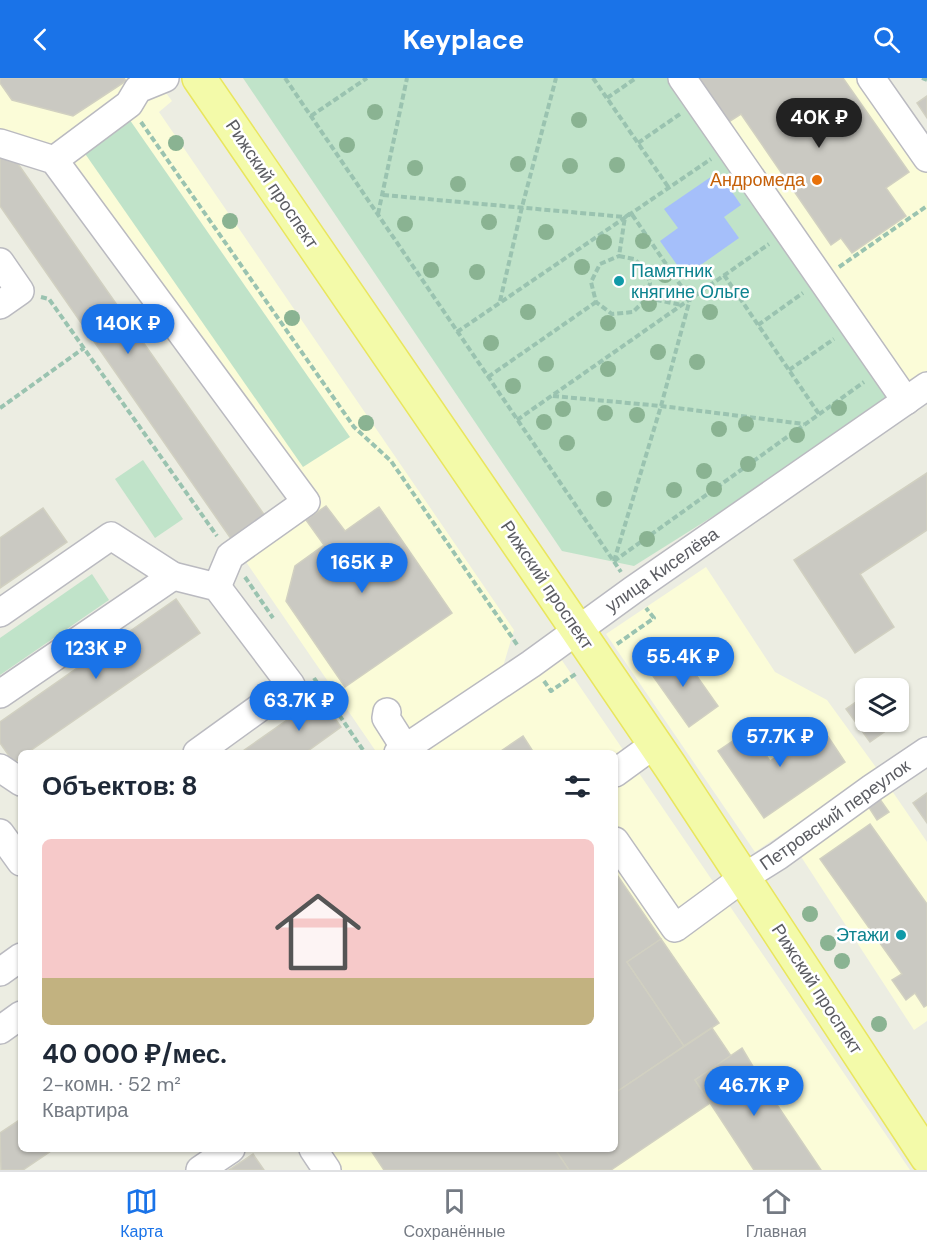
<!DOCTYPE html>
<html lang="ru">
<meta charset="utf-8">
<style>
:root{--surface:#fff;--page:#f6f6f7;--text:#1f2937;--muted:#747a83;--line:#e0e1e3;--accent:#1a73e8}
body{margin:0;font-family:"DM Sans",sans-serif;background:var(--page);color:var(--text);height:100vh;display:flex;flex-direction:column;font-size:22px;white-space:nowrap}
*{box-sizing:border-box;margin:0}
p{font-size:20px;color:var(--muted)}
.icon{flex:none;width:33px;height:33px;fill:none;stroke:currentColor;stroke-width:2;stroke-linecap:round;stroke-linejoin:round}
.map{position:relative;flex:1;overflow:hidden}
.drawer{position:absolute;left:18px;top:672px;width:600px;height:402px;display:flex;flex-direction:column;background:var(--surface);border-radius:9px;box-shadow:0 2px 4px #0004}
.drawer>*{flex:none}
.buttons{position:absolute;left:855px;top:600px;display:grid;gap:12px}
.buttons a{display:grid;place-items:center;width:54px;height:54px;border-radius:9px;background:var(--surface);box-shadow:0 2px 4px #0004;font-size:30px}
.price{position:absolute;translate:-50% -51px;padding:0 14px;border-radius:21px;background:var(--accent);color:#fff;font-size:20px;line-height:39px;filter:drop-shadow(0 2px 3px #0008)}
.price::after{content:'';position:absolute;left:50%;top:36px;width:18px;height:14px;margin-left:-9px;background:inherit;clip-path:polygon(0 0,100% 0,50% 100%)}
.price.on{background:#222;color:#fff}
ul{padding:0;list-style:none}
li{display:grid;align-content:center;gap:12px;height:318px;padding:0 24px}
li+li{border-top:2px solid var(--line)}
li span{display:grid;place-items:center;height:186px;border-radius:9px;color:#555}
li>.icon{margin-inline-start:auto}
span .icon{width:108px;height:108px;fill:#fffc;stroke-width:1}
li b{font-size:26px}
h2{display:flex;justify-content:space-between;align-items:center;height:72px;padding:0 24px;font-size:26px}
header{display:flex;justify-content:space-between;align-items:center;height:78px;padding:0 24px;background:var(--accent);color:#fff;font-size:27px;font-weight:700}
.dock{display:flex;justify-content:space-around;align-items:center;height:84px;border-top:2px solid var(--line);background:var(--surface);font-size:16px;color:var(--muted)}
.dock a{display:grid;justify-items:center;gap:3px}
.dock .on{color:var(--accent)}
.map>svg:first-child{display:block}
</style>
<header><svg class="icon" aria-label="back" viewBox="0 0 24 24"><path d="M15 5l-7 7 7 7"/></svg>Keyplace<svg class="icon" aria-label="search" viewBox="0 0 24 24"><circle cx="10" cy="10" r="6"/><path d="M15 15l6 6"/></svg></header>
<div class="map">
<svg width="927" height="1092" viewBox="0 0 927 1092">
<rect width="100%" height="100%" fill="#ecede2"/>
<g fill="#fbfcd8">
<polygon points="0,0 155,0 172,23 159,34 514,552 502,592 385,675 377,675 242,478 299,438 48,74 0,60"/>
<polygon points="676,0 883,0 927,63 927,300 898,322"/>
<polygon points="706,489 775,594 827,622 875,688 927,764 927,943 914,952 785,754 755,774 606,556"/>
<polygon points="559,578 910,1092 337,1092 322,1071 615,1071 615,675 416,675"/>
</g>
<g fill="#c0e3c9">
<polygon points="243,0 676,0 898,322 634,488 562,473"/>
<polygon points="125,35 350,359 303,389 79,67"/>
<polygon points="143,382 183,441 155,460 115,401"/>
<polygon points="92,496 109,522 0,597 0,560"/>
</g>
<polygon fill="#a5bffa" points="718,94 741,127 724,139 739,160 685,198 660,163 678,150 664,131"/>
<g fill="#cac9c2" stroke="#d1d0c1" stroke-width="1.5">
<polygon points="0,0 124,0 126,3 73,38 12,22 0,5"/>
<polygon points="691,0 843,0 909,94 886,110 906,138 852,175 841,160 831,167 741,36 724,47"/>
<polygon points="927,18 927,40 917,25"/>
<polygon points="9,73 270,445 236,468 0,128 0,79"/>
<polygon points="927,395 927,452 860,496 894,549 855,575 794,482"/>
<polygon points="326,428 345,453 379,429 452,535 345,609 286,523 295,488 324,467 306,442"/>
<polygon points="43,430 67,464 0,510 0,460"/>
<polygon points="176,521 200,555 27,675 21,675 21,679 14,685 0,665 0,644"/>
<polygon points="677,570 718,628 689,649 648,591"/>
<polygon points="866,617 866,644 897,645 870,664 846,631"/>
<polygon points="320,619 341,649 305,675 240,675"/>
<polygon points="821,648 845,684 764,740 718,673 749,652 770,683"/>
<polygon points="523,658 534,675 498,675"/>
<polygon points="927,715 927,745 913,725"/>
<polygon points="879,720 889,734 877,742 868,728"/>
<polygon points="870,746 927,826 927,927 924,929 915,915 906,922 892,902 902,896 820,781"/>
<polygon points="615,794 661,861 627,884 684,968 615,1015"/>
<polygon points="661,861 719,945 684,968 627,884"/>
<polygon points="712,950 731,978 695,1002 710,1025 611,1092 569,1092 555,1071 615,1071 615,1015"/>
<polygon points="742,970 767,1012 821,1092 754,1092 695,1002"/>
<polygon points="21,1041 21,1071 54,1071 23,1092 1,1092 0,1055"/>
<polygon points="370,1071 555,1071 569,1092 384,1092"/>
<polygon points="253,1076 264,1092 229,1092"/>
</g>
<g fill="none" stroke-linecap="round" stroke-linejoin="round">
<defs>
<g id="minor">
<polyline points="682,0 906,323"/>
<polyline points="871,0 927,80"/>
<polyline points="0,65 54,82 306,424 230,478 217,509"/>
<polyline points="54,82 129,26 138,11 165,0"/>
<polyline points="0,184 20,213 0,227"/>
<polyline points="0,535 111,458 173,498 217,509 291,607 197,675"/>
<polyline points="0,616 173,498"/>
<polyline points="387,634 386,640 405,670"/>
<polyline points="398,675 531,586 633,512 927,308"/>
<polyline points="0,690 21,704"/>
<polyline points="615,695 655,666"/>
<polyline points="0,755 21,784"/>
<polyline points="615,763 675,850 743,800 778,778 872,710 927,673"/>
<polyline points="0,894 21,879"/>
<polyline points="0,952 21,937"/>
<polyline points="313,1071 327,1092"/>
<polyline points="200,1092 231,1071"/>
</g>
<polyline id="major" points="199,0 548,509 670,688 927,1079"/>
</defs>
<use href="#minor" stroke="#babac0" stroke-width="30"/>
<use href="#major" stroke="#e9e65e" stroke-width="36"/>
<g stroke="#9ac3b0" stroke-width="4" stroke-dasharray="6 3" stroke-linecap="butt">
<polyline points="285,0 621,494"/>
<polyline points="593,0 669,110"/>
<polyline points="922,0 927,2"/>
<polyline points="607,20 636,0"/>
<polyline points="311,38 367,0"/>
<polyline points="141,44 354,349 391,383 518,568"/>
<polyline points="638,65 680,36"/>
<polyline points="383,117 625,139"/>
<polyline points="378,136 407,0"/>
<polygon points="619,178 634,181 645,191 650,205 647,220 633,234 612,236 596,224 591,204 600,186"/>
<polyline points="839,189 927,128"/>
<polyline points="724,197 819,336"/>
<polyline points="41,219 49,221 217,458"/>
<polyline points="647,220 682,227"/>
<polyline points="500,223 522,129 556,0"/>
<polyline points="758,247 803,215"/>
<polyline points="457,254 711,81"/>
<polyline points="789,292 834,261"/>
<polyline points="488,299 596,224"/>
<polyline points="553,318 661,328 804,346"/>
<polyline points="0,330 84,270"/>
<polyline points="517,342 769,166"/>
<polyline points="614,483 661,328 690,221 631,135 625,139 619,178"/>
<polyline points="614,483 864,304"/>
<polyline points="245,499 273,540"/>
<polyline points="617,566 654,540 646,530"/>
<polyline points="314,600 365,675"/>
<polyline points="544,603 551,613 577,595"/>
</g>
<use href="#minor" stroke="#fff" stroke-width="27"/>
<use href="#major" stroke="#f3faa9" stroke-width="33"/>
</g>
<g fill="#8ab392">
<circle cx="375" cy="34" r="8"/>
<circle cx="579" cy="42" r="8"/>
<circle cx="176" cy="65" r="8"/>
<circle cx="347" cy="67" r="8"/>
<circle cx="518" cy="86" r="8"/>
<circle cx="617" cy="87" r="8"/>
<circle cx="570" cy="88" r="8"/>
<circle cx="415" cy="90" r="8"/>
<circle cx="458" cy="106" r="8"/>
<circle cx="230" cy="143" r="8"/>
<circle cx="489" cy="144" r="8"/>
<circle cx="405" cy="146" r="8"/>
<circle cx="546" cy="154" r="8"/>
<circle cx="643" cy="163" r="8"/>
<circle cx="604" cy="164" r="8"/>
<circle cx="582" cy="189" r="8"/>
<circle cx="431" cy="192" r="8"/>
<circle cx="477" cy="194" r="8"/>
<circle cx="665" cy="197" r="8"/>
<circle cx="649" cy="226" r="8"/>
<circle cx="528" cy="234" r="8"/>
<circle cx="710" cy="234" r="8"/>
<circle cx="292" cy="240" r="8"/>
<circle cx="608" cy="245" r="8"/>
<circle cx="491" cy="265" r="8"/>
<circle cx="658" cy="274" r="8"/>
<circle cx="697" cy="284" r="8"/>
<circle cx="546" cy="286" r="8"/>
<circle cx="608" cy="291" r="8"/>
<circle cx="513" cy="308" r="8"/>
<circle cx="839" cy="330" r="8"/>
<circle cx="563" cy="331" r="8"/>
<circle cx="605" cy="335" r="8"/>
<circle cx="637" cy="337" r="8"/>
<circle cx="544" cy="344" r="8"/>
<circle cx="366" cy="345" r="8"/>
<circle cx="746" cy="346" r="8"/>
<circle cx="719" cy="351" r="8"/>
<circle cx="797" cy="357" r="8"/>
<circle cx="567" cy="365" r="8"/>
<circle cx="748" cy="386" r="8"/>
<circle cx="704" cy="393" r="8"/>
<circle cx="714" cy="411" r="8"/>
<circle cx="674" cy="412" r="8"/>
<circle cx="604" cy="421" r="8"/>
<circle cx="647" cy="461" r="8"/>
<circle cx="810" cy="836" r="8"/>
<circle cx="828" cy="865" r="8"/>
<circle cx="842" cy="883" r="8"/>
<circle cx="879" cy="946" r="8"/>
</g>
<circle fill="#e8710a" stroke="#fff" stroke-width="2" cx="817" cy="102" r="6"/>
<g fill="#0f9aa8" stroke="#fff" stroke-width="2">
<circle cx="619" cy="203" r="6"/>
<circle cx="901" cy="857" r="6"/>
</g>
<g text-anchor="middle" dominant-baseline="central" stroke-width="5" stroke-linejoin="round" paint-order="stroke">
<g font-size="18" fill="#c56008" stroke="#fff" text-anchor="end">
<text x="805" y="102">Андромеда</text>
</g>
<g font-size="18" fill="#5b5c62" stroke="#fff">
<text transform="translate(272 106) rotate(56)">Рижский проспект</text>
<text transform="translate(662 492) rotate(-35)">улица Киселёва</text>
<text transform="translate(547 507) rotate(56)">Рижский проспект</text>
<text transform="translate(835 737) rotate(-35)">Петровский переулок</text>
<text transform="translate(817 911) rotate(57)">Рижский проспект</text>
</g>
<g font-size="18" fill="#0d838f" stroke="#fff" text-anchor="start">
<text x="631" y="193">Памятник<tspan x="631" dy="21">княгине Ольге</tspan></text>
<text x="889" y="857" text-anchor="end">Этажи</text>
</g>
</g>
</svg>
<div class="buttons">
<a><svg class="icon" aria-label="layers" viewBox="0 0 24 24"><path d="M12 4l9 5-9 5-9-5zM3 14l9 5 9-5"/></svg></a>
</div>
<b class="price on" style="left:819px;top:71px">40K ₽</b>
<b class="price" style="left:128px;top:277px">140K ₽</b>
<b class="price" style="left:362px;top:516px">165K ₽</b>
<b class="price" style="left:96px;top:602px">123K ₽</b>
<b class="price" style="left:683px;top:610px">55.4K ₽</b>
<b class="price" style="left:299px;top:654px">63.7K ₽</b>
<b class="price" style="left:780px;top:690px">57.7K ₽</b>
<b class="price" style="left:754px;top:1039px">46.7K ₽</b>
<section class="drawer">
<h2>Объектов: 8<svg class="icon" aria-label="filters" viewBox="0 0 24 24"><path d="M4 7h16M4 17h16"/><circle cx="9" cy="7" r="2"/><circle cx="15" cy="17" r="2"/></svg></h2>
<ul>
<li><span style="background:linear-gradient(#f6c9c9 75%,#c2b280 0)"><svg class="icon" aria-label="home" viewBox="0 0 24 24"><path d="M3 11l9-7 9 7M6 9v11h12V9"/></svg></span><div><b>40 000 ₽/мес.</b><p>2-комн. · 52 m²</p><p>Квартира</p></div></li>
</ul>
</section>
</div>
<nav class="dock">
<a class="on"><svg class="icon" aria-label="map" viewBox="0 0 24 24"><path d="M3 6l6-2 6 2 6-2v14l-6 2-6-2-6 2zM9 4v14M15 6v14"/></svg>Карта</a>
<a><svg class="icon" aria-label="saved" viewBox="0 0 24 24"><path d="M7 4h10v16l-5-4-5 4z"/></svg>Сохранённые</a>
<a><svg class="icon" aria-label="home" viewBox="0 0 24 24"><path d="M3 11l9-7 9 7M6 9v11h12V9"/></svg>Главная</a>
</nav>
